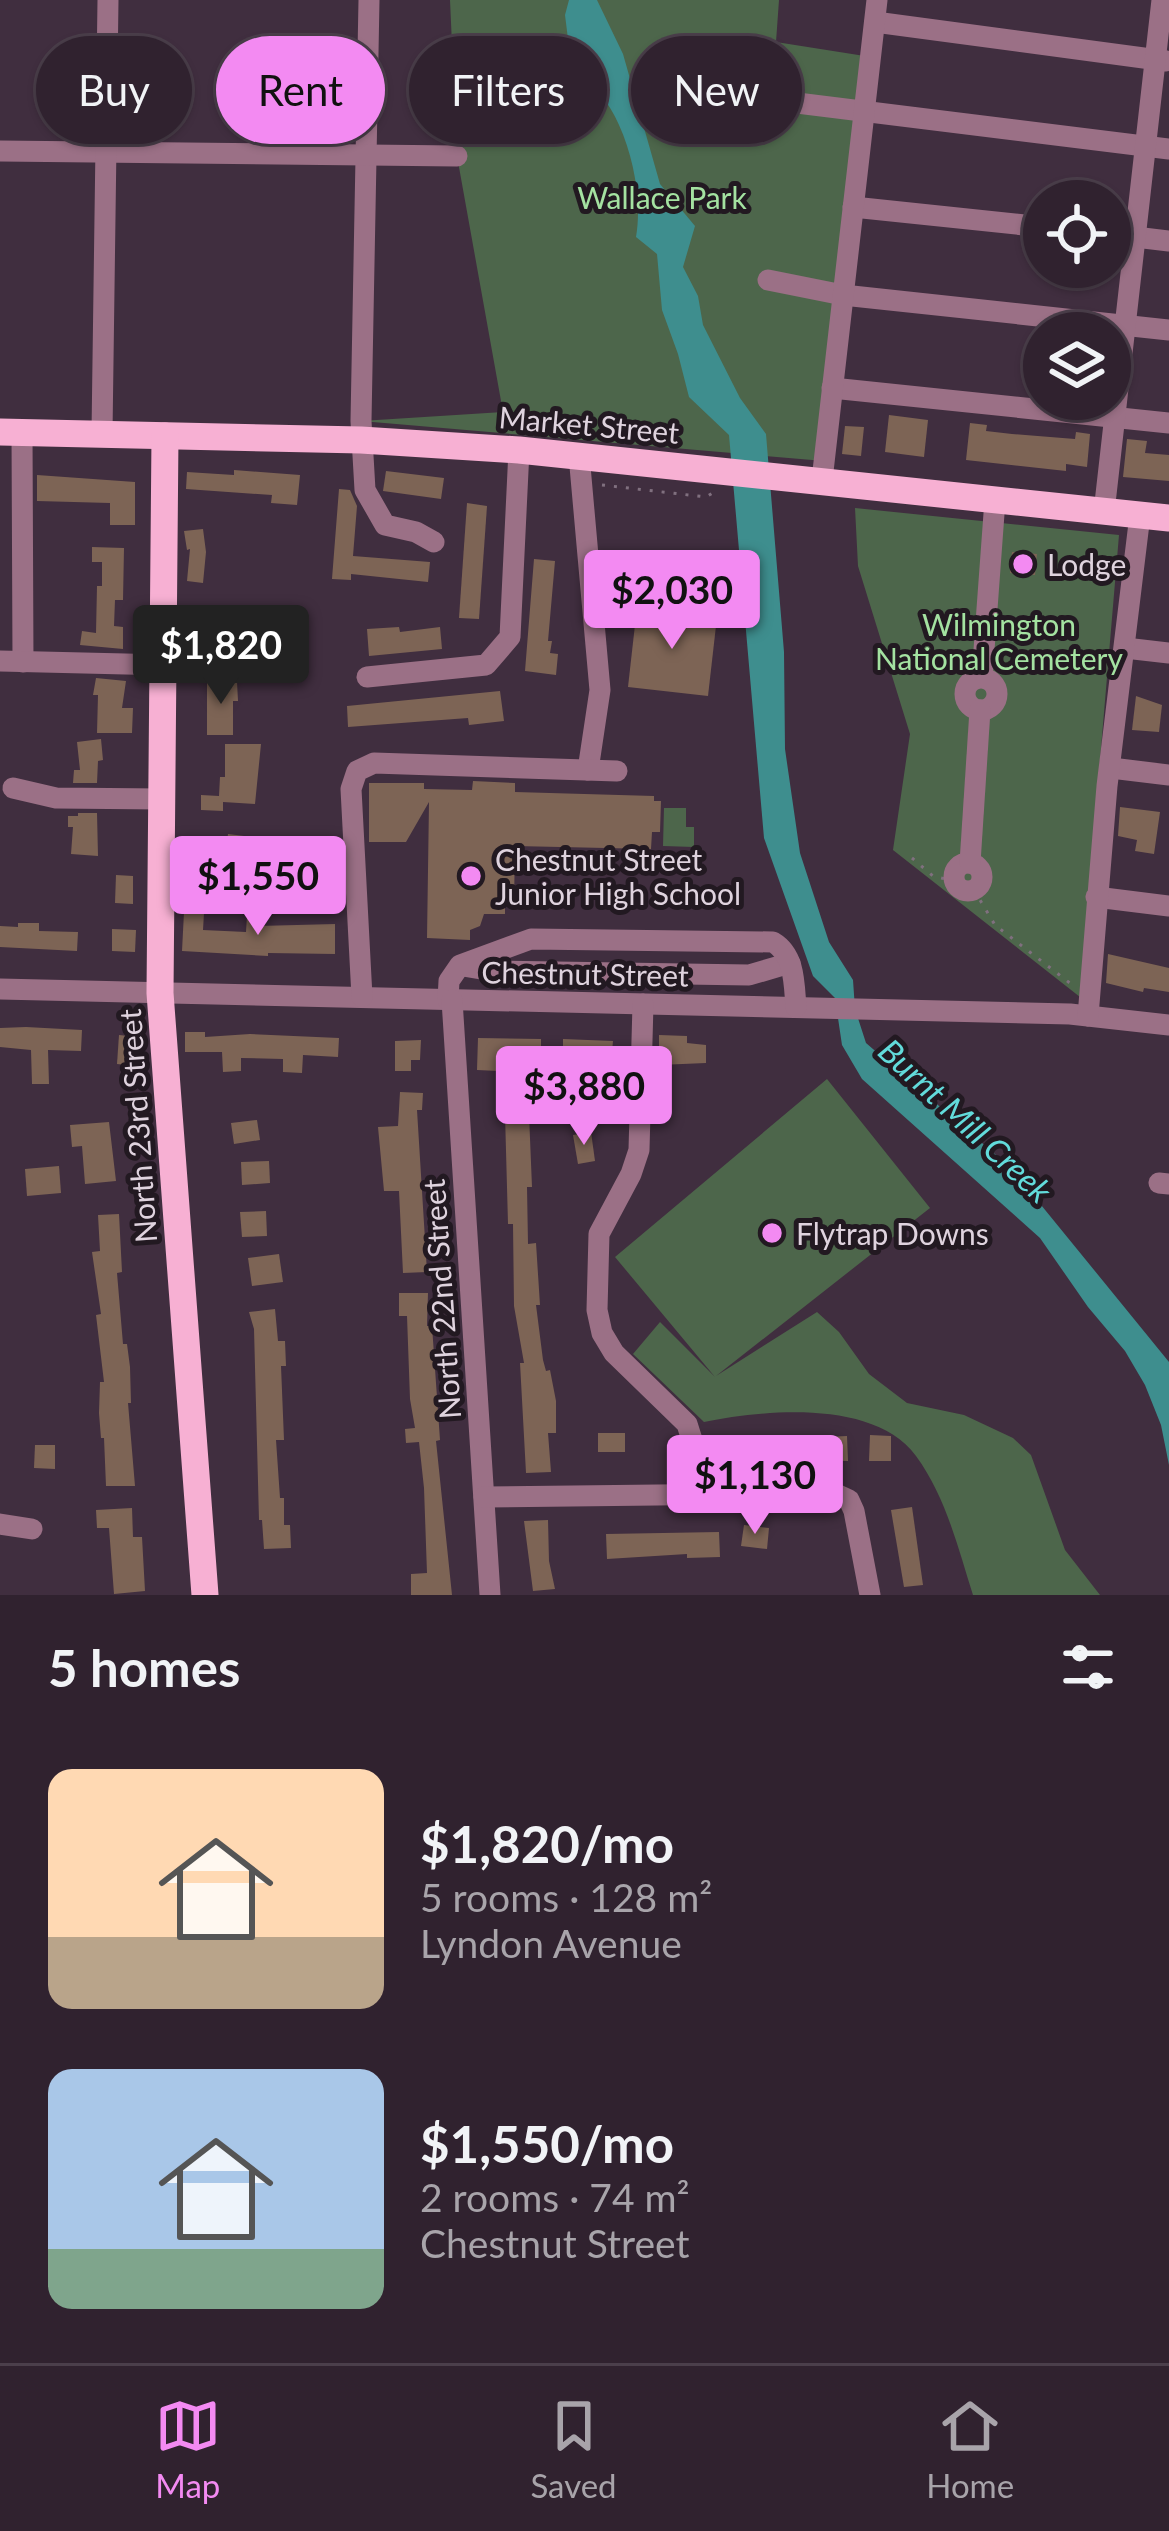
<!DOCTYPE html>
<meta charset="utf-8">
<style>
:root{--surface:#30222f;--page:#3c2f3b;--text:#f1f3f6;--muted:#a8a4aa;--line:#4b3f4b;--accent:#f38af2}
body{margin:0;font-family:Lato,sans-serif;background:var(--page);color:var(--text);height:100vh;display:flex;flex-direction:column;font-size:45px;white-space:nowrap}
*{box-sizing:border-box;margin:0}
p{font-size:39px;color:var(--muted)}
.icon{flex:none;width:66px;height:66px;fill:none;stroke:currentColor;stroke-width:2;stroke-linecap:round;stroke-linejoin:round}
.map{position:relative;height:1595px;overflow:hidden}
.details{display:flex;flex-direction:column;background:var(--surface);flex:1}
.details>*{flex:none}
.guide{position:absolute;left:36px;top:36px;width:1098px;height:108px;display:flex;gap:24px}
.controls{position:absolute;left:1023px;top:180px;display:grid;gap:24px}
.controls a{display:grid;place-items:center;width:108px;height:108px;border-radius:50%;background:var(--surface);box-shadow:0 3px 9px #0004,0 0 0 3px var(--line);font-size:60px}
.price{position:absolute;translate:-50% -102px;padding:0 27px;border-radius:12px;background:var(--accent);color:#111;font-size:39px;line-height:78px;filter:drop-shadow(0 3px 6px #0008)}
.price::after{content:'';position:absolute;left:50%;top:72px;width:36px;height:27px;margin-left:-18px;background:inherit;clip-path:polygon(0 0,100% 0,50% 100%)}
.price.on{background:#222;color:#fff}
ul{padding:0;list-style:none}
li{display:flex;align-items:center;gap:36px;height:300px;padding:0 48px}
li span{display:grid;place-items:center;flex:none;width:336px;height:240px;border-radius:24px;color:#555}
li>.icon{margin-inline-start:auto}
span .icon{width:144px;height:144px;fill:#fffc;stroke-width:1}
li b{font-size:51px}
h2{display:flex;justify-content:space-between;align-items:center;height:144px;padding:0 48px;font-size:51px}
.pill{padding:0 42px;border-radius:54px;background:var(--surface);box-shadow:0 3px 9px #0004,0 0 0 3px var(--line);font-size:42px;line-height:108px}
.pill.on{background:var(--accent);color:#111}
.tabs{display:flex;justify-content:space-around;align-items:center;height:168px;border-top:3px solid var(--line);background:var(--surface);font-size:33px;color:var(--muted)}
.tabs a{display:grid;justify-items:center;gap:6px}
.tabs .on{color:var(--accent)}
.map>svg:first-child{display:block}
</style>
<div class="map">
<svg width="1169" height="1595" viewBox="0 0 1169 1595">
<rect width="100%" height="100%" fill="#402e3f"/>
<g fill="#4d664b">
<polygon points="450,0 779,0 776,42 871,57 824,461 361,421 503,412 457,156"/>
<polygon points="855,508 1119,535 1080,997 893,850 910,734 858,566"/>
<polygon points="664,808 686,808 686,827 694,827 694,847 663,846"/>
<path d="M827 1079 930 1208 716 1376 817 1312 839 1332 869 1374 907 1403 964 1415 1013 1438 1031 1455 1065 1550 1100 1595H973C958 1548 946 1497 916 1456 874 1399 764 1410 704 1422L633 1354 660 1322 715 1377 615 1257Z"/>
</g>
<path fill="#3e8e8e" d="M569 0H597L623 54 660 184 695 226 683 267 698 296 703 325 740 398 766 434 784 652 785 749 800 853 829 942 853 980 855 1009 866 1043 1011 1168 1169 1362V1465L1161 1425 1145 1385 1125 1351 1088 1307 1040 1238 862 1079 842 1045 835 998 813 976 764 838 729 435 689 397 678 354 662 310 657 254 636 237C642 202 634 158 619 125 610 103 593 88 590 65L569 47 565 15Z"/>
<g fill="#7d6455">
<polygon points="889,415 928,420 924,457 885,452"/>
<polygon points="970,423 987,425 986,431 1012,434 1075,439 1076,432 1090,434 1087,467 1066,464 1066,471 966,460"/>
<polygon points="845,426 864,427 861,456 842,454"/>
<polygon points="1127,439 1147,441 1145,453 1169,455 1169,481 1123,477"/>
<polygon points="234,470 300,475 297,505 271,503 272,495 186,489 187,472 234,475"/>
<polygon points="386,471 444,478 441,499 383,491"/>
<polygon points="37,475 135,482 135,525 110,525 110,503 37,501"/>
<polygon points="339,489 350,490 357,506 353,556 430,562 428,582 351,574 351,580 332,579"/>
<polygon points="467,503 487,506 479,619 459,618"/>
<polygon points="203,529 206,552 203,583 187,581 190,549 187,550 184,531"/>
<polygon points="92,547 124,548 123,600 115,600 114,626 123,627 123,649 80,645 82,631 96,633 97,586 102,586 102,562 92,562"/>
<polygon points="1012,552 1037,554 1035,575 1010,573"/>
<polygon points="534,559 555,561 548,641 552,641 550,653 558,654 556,675 525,671"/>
<polygon points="637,607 717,617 708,696 628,687"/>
<polygon points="399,627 400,632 440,627 442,649 369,656 367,629"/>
<polygon points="96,678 126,681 122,708 133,708 132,733 97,733 98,695 93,695"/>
<polygon points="207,681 237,682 238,701 233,701 233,735 207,735"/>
<polygon points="500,691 504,721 469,725 468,718 348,727 347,706"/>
<polygon points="1136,696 1162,705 1159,732 1132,730"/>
<polygon points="101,739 103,760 98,761 97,783 59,783 73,783 74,770 80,770 77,742"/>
<polygon points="225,744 261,744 255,804 223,802 223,811 201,810 201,795 219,796 220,777 225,777"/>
<polygon points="473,781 515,783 515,792 654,796 654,801 661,801 660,832 652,832 651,849 515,846 514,903 505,902 505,914 484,914 480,926 470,930 470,940 427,938 429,802 406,842 369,842 369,783 424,783 424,789 472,790"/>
<polygon points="1120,807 1160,812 1154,854 1135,851 1137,840 1118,836"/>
<polygon points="78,813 97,813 98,856 71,854 73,827 68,827 68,816 78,816"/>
<polygon points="228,834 260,838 257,862 225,858"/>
<polygon points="116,875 133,876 133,904 115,903"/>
<polygon points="283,876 302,876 303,900 284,900"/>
<polygon points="184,912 204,913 203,930 246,932 247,916 258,916 258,926 335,924 335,954 268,953 268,956 182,951"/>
<polygon points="18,923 39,923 39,931 78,932 77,951 0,947 0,926 18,927"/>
<polygon points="112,929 136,930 135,952 112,951"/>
<polygon points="1108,954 1169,968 1169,992 1144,988 1143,992 1106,983"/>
<polygon points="26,1027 82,1030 81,1051 48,1050 49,1084 32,1084 31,1050 0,1047 0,1028"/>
<polygon points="185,1032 205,1032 205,1037 250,1034 339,1038 338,1057 303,1055 302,1073 283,1072 283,1059 241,1058 241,1071 223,1072 222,1052 185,1052"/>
<polygon points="119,1035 138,1037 136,1066 117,1064"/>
<polygon points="659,1035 687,1036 687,1043 706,1045 706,1063 659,1065"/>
<polygon points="478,1038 541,1039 541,1064 498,1064 498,1071 477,1070"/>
<polygon points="563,1039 613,1041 610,1073 593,1071 594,1057 563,1057"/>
<polygon points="421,1040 420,1060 411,1060 411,1071 395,1071 395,1041"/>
<polygon points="400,1092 423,1093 422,1110 417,1110 427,1272 403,1273 399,1191 384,1191 378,1127 398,1126"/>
<polygon points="505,1114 529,1114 532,1187 527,1187 528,1244 536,1243 540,1305 536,1305 543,1360 546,1371 550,1370 556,1401 556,1433 548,1433 551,1472 526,1473 520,1363 524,1363 514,1306 513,1224 508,1224"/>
<polygon points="257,1120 260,1140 234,1144 231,1123"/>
<polygon points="109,1122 116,1181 85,1184 82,1146 72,1147 70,1125"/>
<polygon points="591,1132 595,1161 578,1164 573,1135"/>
<polygon points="269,1161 270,1183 242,1185 241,1162"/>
<polygon points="59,1166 61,1193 27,1196 25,1169"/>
<polygon points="266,1211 267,1236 242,1237 240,1212"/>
<polygon points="119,1214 122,1272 117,1273 123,1344 127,1344 130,1367 131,1403 128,1403 135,1486 106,1486 104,1438 101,1438 99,1413 100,1382 104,1382 96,1315 101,1314 92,1252 100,1251 98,1215"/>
<polygon points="279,1254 283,1282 252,1286 248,1258"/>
<polygon points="399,1293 428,1293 427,1326 432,1326 440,1440 436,1441 452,1595 411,1595 411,1574 427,1573 424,1488 419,1442 406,1443 405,1429 415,1428 410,1399 407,1316 399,1316"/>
<polygon points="275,1309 278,1341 285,1341 286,1366 281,1366 284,1440 276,1440 280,1498 284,1498 284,1525 290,1525 291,1548 264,1549 262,1520 259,1520 254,1329 249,1312"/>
<rect x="598" y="1433" width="27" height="19"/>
<polygon points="870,1435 891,1436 891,1461 869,1461"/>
<polygon points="847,1436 848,1461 810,1460 766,1463 766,1467 713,1463 715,1441 748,1444 748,1439 767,1439 767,1443 826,1443 826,1437"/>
<polygon points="35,1445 55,1445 55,1469 34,1468"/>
<polygon points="912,1507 923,1585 904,1587 891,1510"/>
<polygon points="132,1508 133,1537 142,1537 145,1591 114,1594 109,1528 97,1528 96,1510"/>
<polygon points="548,1520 549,1561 555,1589 533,1591 524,1521"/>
<polygon points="744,1525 769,1528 767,1549 741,1546"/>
<polygon points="719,1532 720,1557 687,1558 687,1554 607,1559 606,1534"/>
</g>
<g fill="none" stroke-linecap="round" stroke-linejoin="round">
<g stroke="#80707f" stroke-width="3" stroke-dasharray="3 9" stroke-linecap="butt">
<polyline points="602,485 706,497 716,491"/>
<polyline points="912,858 933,876 954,881"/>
<polyline points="974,890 995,925 1071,984"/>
</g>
<g stroke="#9b7086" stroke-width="21">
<polyline points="369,0 361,421 365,490 385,525 416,532 434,542"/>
<polyline points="875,22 1166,61"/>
<polyline points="781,101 1169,149"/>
<polyline points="0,151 457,156"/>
<polyline points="853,207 1044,227"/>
<polyline points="1110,234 1169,241"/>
<polyline points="768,280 843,295 1169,330"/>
<polyline points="832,388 1169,423"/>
<polyline points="22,432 23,662"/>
<polyline points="102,433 108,0"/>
<polyline points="579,455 600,690 588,770"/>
<polyline points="822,480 877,0"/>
<polyline points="1104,512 1162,0"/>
<polyline points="1125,648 1169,653"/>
<polyline points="0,661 251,667"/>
<polyline points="367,677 486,665 510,637 519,450"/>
<polyline points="982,677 995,500"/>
<circle cx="981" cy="694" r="16"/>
<polyline points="1111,768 1169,775"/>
<polyline points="13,788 56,798 161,799"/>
<circle cx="968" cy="877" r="14"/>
<polyline points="970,863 980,710"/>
<polyline points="1096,897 1169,906"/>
<polyline points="463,966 493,971 749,975 790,963"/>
<polyline points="0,989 1070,1014 1169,1025"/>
<polyline points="362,997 351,789 357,771 374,763 617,771"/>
<path d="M448 1000 449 981 460 965 531 939 773 942C795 955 794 983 796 1007"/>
<polyline points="452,1000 490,1595"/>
<polyline points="643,1004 639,1150 631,1174 599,1234 597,1310 602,1333 614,1353 687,1424 693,1443 696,1494"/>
<polyline points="1088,1016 1107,786 1140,515"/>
<polyline points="1159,1183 1169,1184"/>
<polyline points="484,1497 834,1493 849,1500 854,1511 870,1595"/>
<polyline points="0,1524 32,1529"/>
</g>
<g stroke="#f7b0d3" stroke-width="27">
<polyline points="0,432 361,440 519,450 1169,518"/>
<polyline points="165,436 160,993 205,1595"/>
</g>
</g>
<g fill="#f38af2" stroke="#221921" stroke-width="4.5">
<circle cx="1023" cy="564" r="12"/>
<circle cx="471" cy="876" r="12"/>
<circle cx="772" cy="1233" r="12"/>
</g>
<g text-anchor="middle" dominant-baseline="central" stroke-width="10" stroke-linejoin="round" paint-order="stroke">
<g font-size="30" fill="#a4e2a1" stroke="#221921">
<text x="662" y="197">Wallace Park</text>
<text x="999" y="624">Wilmington<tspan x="999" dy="34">National Cemetery</tspan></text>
</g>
<g font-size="30" fill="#dfd3de" stroke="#221921">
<text transform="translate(589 424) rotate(5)">Market Street</text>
<text transform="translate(585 973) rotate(1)">Chestnut Street</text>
<text transform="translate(137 1126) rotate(-94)">North 23rd Street</text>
<text transform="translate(441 1299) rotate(-94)">North 22nd Street</text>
</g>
<g font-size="30" fill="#dfd3de" stroke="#221921" text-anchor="start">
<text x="1047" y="564">Lodge</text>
<text x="495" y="859">Chestnut Street<tspan x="495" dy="34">Junior High School</tspan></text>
<text x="796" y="1233">Flytrap Downs</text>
</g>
<g font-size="33" font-style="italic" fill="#62dbdb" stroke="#221921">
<text transform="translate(966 1120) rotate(43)">Burnt Mill Creek</text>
</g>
</g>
</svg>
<div class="controls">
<a><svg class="icon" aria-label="locate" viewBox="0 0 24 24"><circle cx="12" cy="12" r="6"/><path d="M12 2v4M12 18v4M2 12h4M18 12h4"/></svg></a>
<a><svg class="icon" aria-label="layers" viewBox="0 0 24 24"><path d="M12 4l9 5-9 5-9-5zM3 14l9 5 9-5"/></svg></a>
</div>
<b class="price" style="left:672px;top:652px">$2,030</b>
<b class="price on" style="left:221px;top:707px">$1,820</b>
<b class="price" style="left:258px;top:938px">$1,550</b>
<b class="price" style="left:584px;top:1148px">$3,880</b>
<b class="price" style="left:755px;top:1537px">$1,130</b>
<div class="guide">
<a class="pill">Buy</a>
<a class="pill on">Rent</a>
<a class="pill">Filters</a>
<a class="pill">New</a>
</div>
</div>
<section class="details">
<h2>5 homes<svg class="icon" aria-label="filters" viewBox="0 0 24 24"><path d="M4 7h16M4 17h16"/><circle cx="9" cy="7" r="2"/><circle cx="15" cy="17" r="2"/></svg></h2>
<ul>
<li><span style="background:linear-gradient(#ffd9b3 70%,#b9a48a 0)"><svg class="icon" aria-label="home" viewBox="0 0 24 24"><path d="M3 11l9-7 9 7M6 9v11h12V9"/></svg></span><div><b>$1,820/mo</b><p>5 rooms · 128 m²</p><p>Lyndon Avenue</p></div></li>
<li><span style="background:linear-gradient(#a9c7e8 75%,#7fa58c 0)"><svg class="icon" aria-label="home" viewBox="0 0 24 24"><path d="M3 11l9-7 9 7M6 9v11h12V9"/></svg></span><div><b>$1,550/mo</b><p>2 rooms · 74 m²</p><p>Chestnut Street</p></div></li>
</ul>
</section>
<nav class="tabs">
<a class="on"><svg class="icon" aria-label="map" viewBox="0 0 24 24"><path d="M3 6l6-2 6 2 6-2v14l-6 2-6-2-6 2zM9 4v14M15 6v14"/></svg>Map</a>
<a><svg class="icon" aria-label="saved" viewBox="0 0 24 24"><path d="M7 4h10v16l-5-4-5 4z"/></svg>Saved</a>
<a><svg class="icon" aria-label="home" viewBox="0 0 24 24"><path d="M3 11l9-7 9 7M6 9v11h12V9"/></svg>Home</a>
</nav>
